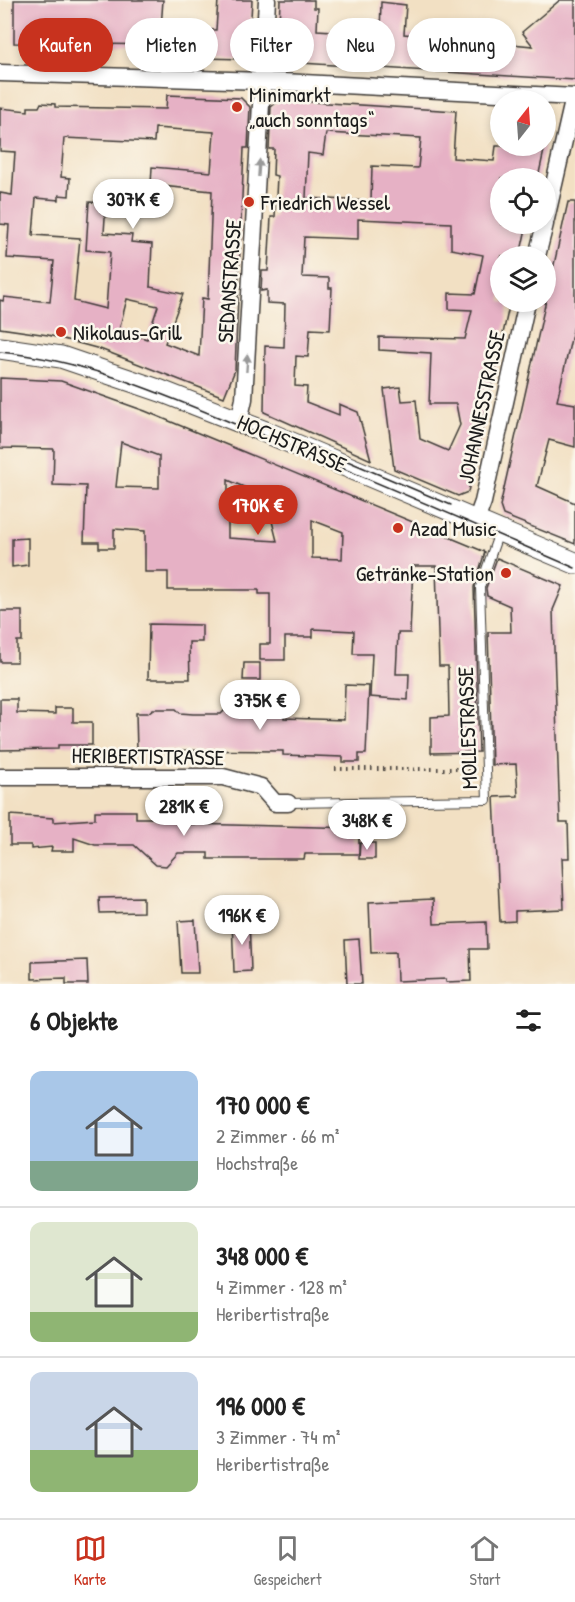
<!DOCTYPE html>
<html lang="de">
<meta charset="utf-8">
<style>
:root{--surface:#fff;--page:#f2f2f2;--text:#222;--muted:#767676;--line:#e0e0e0;--accent:#c8321e}
body{margin:0;font-family:"Patrick Hand",sans-serif;background:var(--page);color:var(--text);height:100vh;display:flex;flex-direction:column;font-size:22px;white-space:nowrap}
*{box-sizing:border-box;margin:0}
p{font-size:20px;color:var(--muted)}
.icon{flex:none;width:33px;height:33px;fill:none;stroke:currentColor;stroke-width:2;stroke-linecap:round;stroke-linejoin:round}
.map{position:relative;height:984px;overflow:hidden}
.side{display:flex;flex-direction:column;background:var(--surface);flex:1}
.side>*{flex:none}
.banner{position:absolute;left:18px;top:18px;width:540px;height:54px;display:flex;gap:12px}
.needle{width:39px;rotate:17deg}
.fabs{position:absolute;left:490px;top:90px;display:grid;gap:12px}
.fabs a{display:grid;place-items:center;width:66px;height:66px;border-radius:50%;background:var(--surface);box-shadow:0 3px 9px #0003;font-size:30px}
.price{position:absolute;translate:-50% -51px;padding:0 14px;border-radius:21px;background:#fff;color:#222;font-size:20px;line-height:39px;filter:drop-shadow(0 2px 3px #0008)}
.price::after{content:'';position:absolute;left:50%;top:36px;width:18px;height:14px;margin-left:-9px;background:inherit;clip-path:polygon(0 0,100% 0,50% 100%)}
.price.current{background:var(--accent);color:#fff}
ul{padding:0;list-style:none}
li{display:flex;align-items:center;gap:18px;height:150px;padding:0 30px}
li+li{border-top:2px solid var(--line)}
li span{display:grid;place-items:center;flex:none;width:168px;height:120px;border-radius:12px;color:#555}
li>.icon{margin-inline-start:auto}
span .icon{width:72px;height:72px;fill:#fffc;stroke-width:1}
li b{font-size:26px}
h2{display:flex;justify-content:space-between;align-items:center;height:72px;padding:0 30px;font-size:26px}
.pill{padding:0 21px;border-radius:27px;background:var(--surface);box-shadow:0 3px 9px #0003;font-size:21px;line-height:54px}
.pill.current{background:var(--accent);color:#fff}
.tabs{display:flex;justify-content:space-around;align-items:center;height:84px;border-top:2px solid var(--line);background:var(--surface);font-size:16px;color:var(--muted)}
.tabs a{display:grid;justify-items:center;gap:3px}
.tabs .current{color:var(--accent)}
.map>svg:first-child{display:block}
</style>
<div class="map">
<svg width="575" height="984" viewBox="0 0 575 984">
<rect width="100%" height="100%" fill="#fbf7ec"/>
<filter id="ink" filterUnits="userSpaceOnUse"><feTurbulence type="fractalNoise" baseFrequency=".0167" numOctaves="2"/><feDisplacementMap in="SourceGraphic" scale="12" xChannelSelector="R" yChannelSelector="G"/><feConvolveMatrix kernelMatrix="1 2 1 2 8 2 1 2 1" color-interpolation-filters="sRGB"/></filter>
<filter id="wash" filterUnits="userSpaceOnUse"><feTurbulence type="fractalNoise" baseFrequency=".008" numOctaves="4" result="noise"/><feDisplacementMap in="SourceGraphic" scale="24" xChannelSelector="R" yChannelSelector="G"/><feGaussianBlur stdDeviation="1.35" result="paint"/><feColorMatrix in="noise" values="0 0 0 0 0 0 0 0 0 0 0 0 0 0 0 0 0 1.4 0 .05"/><feComposite in="paint" operator="in"/></filter>
<g filter="url(#wash)">
<rect width="100%" height="100%" fill="#f2e0c3"/>
<g id="blocks">
<g fill="#e6b1c5" fill-rule="evenodd">
<polygon points="14,0 163,0 161,28 216,30 218,0 252,0 249,54 242,59 167,57 168,45 14,43"/>
<polygon points="280,0 314,0 314,8 318,8 317,30 380,34 381,2 406,5 404,34 533,46 522,32 560,0 575,0 575,80 285,62 278,55"/>
<path d="M167 95 241 98 250 107 248 148H244L235 370 224 397 100 349 48 335 0 328V300L3 301 4 297 50 302 54 261 7 258 9 225 0 224V193L12 195 15 152 0 151V108L28 111V107H39L41 103 55 104V107L166 109ZM155 128 214 132 211 172 152 167 151 185 212 191 208 299 202 298 199 356 165 343 183 294 150 287 152 244 131 242 132 235 104 233 106 203 89 202 86 250 110 252 106 309 74 301 80 238 33 235 36 198 59 200V195L69 196 70 178 61 177 64 138 154 142ZM127 299 158 306 147 339 119 330Z"/>
<path d="M280 100 456 111 453 158 494 161 496 146H545L538 178H501V224H527L520 256H501V302H510L468 492 458 496 394 469 384 389 400 387 402 401 416 400 420 439 448 451 460 425 456 404H429L431 353 379 350V337L465 339 472 310 449 309V293L475 294 483 255 451 249V223L358 219V239L304 237 302 277 329 278V288H332L330 330 310 329 308 357 296 356 295 386 307 387 306 402 339 415V404L358 412 371 460 264 412 265 346 284 347 285 304 267 303V290L261 291 262 271H268L271 217H275L277 176 273 175 274 149H269L271 107ZM326 133 421 138 418 168 372 166 371 201 306 198 308 153 323 155Z"/>
<polygon points="568,202 575,202 575,321 557,401 575,404 575,447 549,440 537,486 575,503 575,544 503,515 500,506"/>
<path d="M0 378 61 381 145 411 485 552 474 587 479 752 431 753V717L449 716 448 666H439L436 566H413L410 633H398L396 674H409L408 700 370 697 372 654H353L354 631 313 629V637H285V660H260V644H270V594H259V590H168V572H145V531L114 529V548H99V542H84L86 486 53 485 54 449 0 448ZM121 442 159 456V488L116 487ZM228 480 275 501 272 509 277 511 272 521 277 541 228 538ZM312 520 343 532 342 559 312 558Z"/>
<polygon points="28,538 28,565 12,567 12,539"/>
<polygon points="497,558 563,586 553,610 554,649 560,822 568,822 569,858 562,858 564,909 515,911 515,921 500,922 494,797 518,796 516,764 492,765 488,632 511,632 510,606 487,596 486,588"/>
<polygon points="0,611 22,611 22,641 17,641 17,662 0,662"/>
<polygon points="149,624 202,625 202,642 189,642 190,679 148,679"/>
<polygon points="244,663 260,663 260,680 243,680"/>
<polygon points="345,685 369,686 366,754 359,754 359,762 343,762 343,757 283,755 283,751 137,750 136,713 148,713 153,709 176,709 180,713 193,714 221,714 226,709 245,709 253,714 284,715 284,718 344,720"/>
<polygon points="0,699 17,699 17,713 55,714 55,708 73,708 73,722 92,722 92,745 58,745 58,749 0,750"/>
<polygon points="95,811 136,811 136,818 189,818 189,824 359,828 359,854 305,854 304,859 208,859 208,853 178,853 166,866 156,865 134,845 95,845 74,838 74,851 51,851 52,847 31,849 31,845 10,845 10,815 53,818 53,822 95,819"/>
<polygon points="360,843 375,843 375,859 359,859"/>
<polygon points="143,897 143,912 100,913 99,898"/>
<polygon points="433,899 434,924 486,922 487,949 470,949 471,981 446,982 446,979 397,981 396,952 371,953 369,902"/>
<polygon points="249,919 251,971 234,972 232,920"/>
<polygon points="195,920 198,973 181,973 178,921"/>
<polygon points="359,939 362,984 347,984 345,940"/>
<polygon points="87,960 88,984 66,984 66,978 32,979 32,962"/>
</g>
</g>
</g>
<g filter="url(#ink)">
<use href="#blocks" fill-opacity="0" stroke="#3c3935" stroke-width="1.5"/>
<g fill="none" stroke-linecap="round" stroke-linejoin="round">
<defs>
<polyline id="service" points="288,803 487,800 480,587 499,532"/>
<g id="minor">
<polyline points="0,73 264,81 575,97"/>
<polyline points="546,219 574,97"/>
<polyline points="537,256 545,224"/>
<polyline points="239,421 244,399 267,0"/>
<polyline points="476,521 483,502 527,302"/>
<polyline points="0,777 223,777 261,787 275,803 288,803"/>
</g>
<polyline id="tertiary" points="0,348 61,357 161,391 268,433 575,563"/>
</defs>
<use href="#service" stroke="#3c3935" stroke-width="10"/>
<use href="#minor" stroke="#3c3935" stroke-width="19"/>
<use href="#tertiary" stroke="#3c3935" stroke-width="23"/>
<polyline stroke="#3c3935" stroke-width="4" stroke-dasharray="1.5 4.5" stroke-linecap="butt" points="335,769 475,769"/>
<use href="#service" stroke="#fff" stroke-width="8"/>
<use href="#minor" stroke="#fff" stroke-width="16"/>
<use href="#tertiary" stroke="#fff" stroke-width="21"/>
<g stroke="#1c1c1c" stroke-width="1.5">
<path d="M0 352C87 360 167 396 247 429 357 473 466 521 575 568"/>
<polyline points="305,443 451,505"/>
</g>
</g>
<defs><path id="oneway-solid" d="M-6-.8H1V-3.2L6.5 0L1 3.2V.8H-6Z" transform="scale(1.5)"/></defs>
<g fill="#999">
<use href="#oneway-solid" transform="translate(259 168) rotate(-86)"/>
<use href="#oneway-solid" transform="translate(247 363) rotate(-86)"/>
</g>
</g>
<g fill="#c8321e" stroke="#fbf7ec" stroke-width="2">
<circle cx="237" cy="107" r="6"/>
<circle cx="249" cy="202" r="6"/>
<circle cx="61" cy="332" r="6"/>
<circle cx="398" cy="528" r="6"/>
<circle cx="506" cy="573" r="6"/>
</g>
<g text-anchor="middle" dominant-baseline="central" stroke-width="5" stroke-linejoin="round" paint-order="stroke">
<g font-size="22" fill="#1c1c1c" stroke="#fbf7ec" text-anchor="start">
<text x="249" y="94">Minimarkt<tspan x="249" dy="25">„auch sonntags“</tspan></text>
<text x="261" y="202">Friedrich Wessel</text>
<text x="73" y="332">Nikolaus-Grill</text>
<text x="410" y="528">Azad Music</text>
<text x="494" y="573" text-anchor="end">Getränke-Station</text>
</g>
<g font-size="22" fill="#1c1c1c" stroke="#fbf7ec">
<text transform="translate(229 281) rotate(-86)">SEDANSTRASSE</text>
<text transform="translate(481 407) rotate(-78)">JOHANNESSTRASSE</text>
<text transform="translate(292 443) rotate(23)">HOCHSTRASSE</text>
<text transform="translate(467 728) rotate(-92)">MOLLESTRASSE</text>
<text transform="translate(148 756) rotate(1)">HERIBERTISTRASSE</text>
</g>
</g>
</svg>
<div class="fabs">
<a><svg class="needle" viewBox="-14 -14 28 28"><path d="M0-13l5 13h-10z" fill="#e53935"/><path d="M0 13l5-13h-10z" fill="#767676"/></svg></a>
<a><svg class="icon" aria-label="locate" viewBox="0 0 24 24"><circle cx="12" cy="12" r="6"/><path d="M12 2v4M12 18v4M2 12h4M18 12h4"/></svg></a>
<a><svg class="icon" aria-label="layers" viewBox="0 0 24 24"><path d="M12 4l9 5-9 5-9-5zM3 14l9 5 9-5"/></svg></a>
</div>
<b class="price" style="left:133px;top:230px">307K €</b>
<b class="price current" style="left:258px;top:536px">170K €</b>
<b class="price" style="left:260px;top:731px">375K €</b>
<b class="price" style="left:184px;top:837px">281K €</b>
<b class="price" style="left:367px;top:851px">348K €</b>
<b class="price" style="left:242px;top:946px">196K €</b>
<div class="banner">
<a class="pill current">Kaufen</a>
<a class="pill">Mieten</a>
<a class="pill">Filter</a>
<a class="pill">Neu</a>
<a class="pill">Wohnung</a>
</div>
</div>
<section class="side">
<h2>6 Objekte<svg class="icon" aria-label="filters" viewBox="0 0 24 24"><path d="M4 7h16M4 17h16"/><circle cx="9" cy="7" r="2"/><circle cx="15" cy="17" r="2"/></svg></h2>
<ul>
<li><span style="background:linear-gradient(#a9c7e8 75%,#7fa58c 0)"><svg class="icon" aria-label="home" viewBox="0 0 24 24"><path d="M3 11l9-7 9 7M6 9v11h12V9"/></svg></span><div><b>170 000 €</b><p>2 Zimmer · 66 m²</p><p>Hochstraße</p></div></li>
<li><span style="background:linear-gradient(#dfe7d0 75%,#8fb573 0)"><svg class="icon" aria-label="home" viewBox="0 0 24 24"><path d="M3 11l9-7 9 7M6 9v11h12V9"/></svg></span><div><b>348 000 €</b><p>4 Zimmer · 128 m²</p><p>Heribertistraße</p></div></li>
<li><span style="background:linear-gradient(#c9d6e8 65%,#8fb573 0)"><svg class="icon" aria-label="home" viewBox="0 0 24 24"><path d="M3 11l9-7 9 7M6 9v11h12V9"/></svg></span><div><b>196 000 €</b><p>3 Zimmer · 74 m²</p><p>Heribertistraße</p></div></li>
</ul>
</section>
<nav class="tabs">
<a class="current"><svg class="icon" aria-label="map" viewBox="0 0 24 24"><path d="M3 6l6-2 6 2 6-2v14l-6 2-6-2-6 2zM9 4v14M15 6v14"/></svg>Karte</a>
<a><svg class="icon" aria-label="saved" viewBox="0 0 24 24"><path d="M7 4h10v16l-5-4-5 4z"/></svg>Gespeichert</a>
<a><svg class="icon" aria-label="home" viewBox="0 0 24 24"><path d="M3 11l9-7 9 7M6 9v11h12V9"/></svg>Start</a>
</nav>
